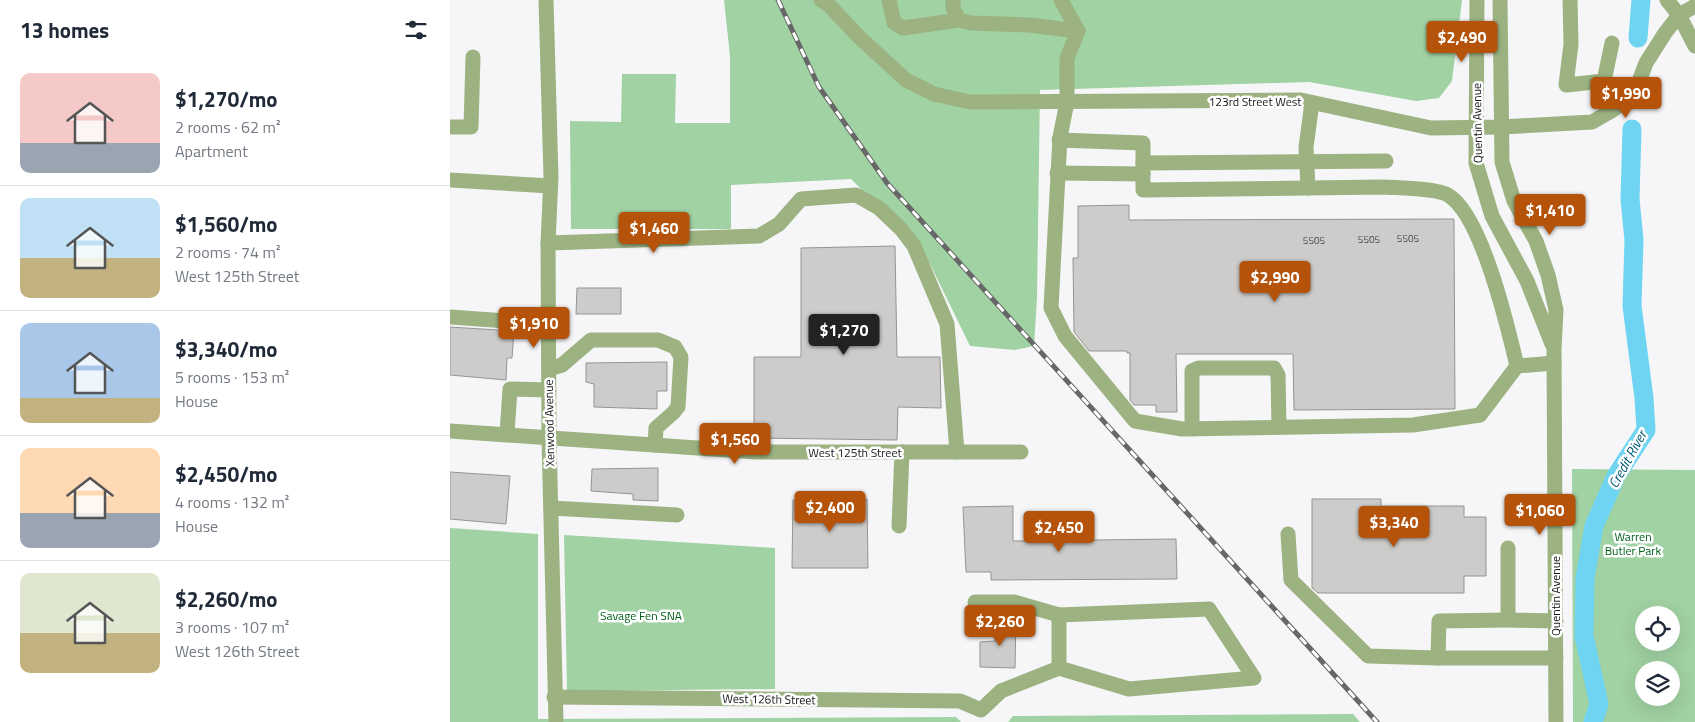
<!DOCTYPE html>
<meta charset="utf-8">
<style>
:root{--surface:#fff;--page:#f6f6f7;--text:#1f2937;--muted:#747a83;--line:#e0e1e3;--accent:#b45309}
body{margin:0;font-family:"Titillium Web",sans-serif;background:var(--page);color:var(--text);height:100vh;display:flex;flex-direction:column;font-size:19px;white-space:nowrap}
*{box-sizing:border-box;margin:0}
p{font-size:16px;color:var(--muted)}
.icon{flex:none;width:28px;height:28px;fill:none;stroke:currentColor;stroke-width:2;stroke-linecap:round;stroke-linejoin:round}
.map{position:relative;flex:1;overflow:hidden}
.panel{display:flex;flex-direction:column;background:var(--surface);width:450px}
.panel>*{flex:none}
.controls{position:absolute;left:1185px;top:606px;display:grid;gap:10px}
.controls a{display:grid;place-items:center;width:45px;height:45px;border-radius:50%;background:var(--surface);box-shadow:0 5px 20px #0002;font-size:25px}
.price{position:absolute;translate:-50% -42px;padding:0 11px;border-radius:5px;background:var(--accent);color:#fff;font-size:16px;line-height:32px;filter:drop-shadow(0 1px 2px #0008)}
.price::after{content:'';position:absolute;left:50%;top:30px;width:15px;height:11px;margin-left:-8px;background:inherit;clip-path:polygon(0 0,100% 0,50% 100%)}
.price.current{background:#222;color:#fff}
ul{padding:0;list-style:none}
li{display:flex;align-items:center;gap:15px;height:125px;padding:0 20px}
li+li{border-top:1px solid var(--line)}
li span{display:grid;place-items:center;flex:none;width:140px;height:100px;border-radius:10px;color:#555}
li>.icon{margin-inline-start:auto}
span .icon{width:60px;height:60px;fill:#fffc;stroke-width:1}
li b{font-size:21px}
h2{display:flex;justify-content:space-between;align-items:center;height:60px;padding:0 20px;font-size:21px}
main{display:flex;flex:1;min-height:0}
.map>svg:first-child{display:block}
</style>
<main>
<section class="panel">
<h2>13 homes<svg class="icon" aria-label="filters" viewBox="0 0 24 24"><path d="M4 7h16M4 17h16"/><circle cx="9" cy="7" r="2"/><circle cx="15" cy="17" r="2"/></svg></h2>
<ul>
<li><span style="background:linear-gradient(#f6c9c9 70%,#9aa5b1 0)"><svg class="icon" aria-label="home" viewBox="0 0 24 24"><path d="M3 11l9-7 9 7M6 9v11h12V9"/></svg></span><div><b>$1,270/mo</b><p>2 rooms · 62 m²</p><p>Apartment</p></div></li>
<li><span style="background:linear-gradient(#bfe0f5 60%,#c2b280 0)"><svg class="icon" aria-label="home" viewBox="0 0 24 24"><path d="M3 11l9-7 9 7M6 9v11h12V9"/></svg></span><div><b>$1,560/mo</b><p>2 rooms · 74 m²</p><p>West 125th Street</p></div></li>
<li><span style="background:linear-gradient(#a9c7e8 75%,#c2b280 0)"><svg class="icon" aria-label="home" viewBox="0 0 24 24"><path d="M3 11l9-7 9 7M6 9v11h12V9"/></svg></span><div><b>$3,340/mo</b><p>5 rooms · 153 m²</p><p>House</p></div></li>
<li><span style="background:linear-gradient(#ffd9b3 65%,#9aa5b1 0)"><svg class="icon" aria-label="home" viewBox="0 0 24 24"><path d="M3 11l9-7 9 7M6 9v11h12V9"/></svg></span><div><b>$2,450/mo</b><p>4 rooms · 132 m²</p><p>House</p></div></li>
<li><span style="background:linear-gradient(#dfe7d0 60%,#c2b280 0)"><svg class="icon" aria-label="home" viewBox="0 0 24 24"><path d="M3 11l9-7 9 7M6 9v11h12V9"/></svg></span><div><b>$2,260/mo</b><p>3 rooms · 107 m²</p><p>West 126th Street</p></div></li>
</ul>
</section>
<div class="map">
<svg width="1245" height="722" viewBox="0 0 1245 722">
<rect width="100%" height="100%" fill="#f6f6f8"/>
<g fill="#a1d2a3" fill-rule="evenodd">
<polygon points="274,0 1012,0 1002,81 989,98 966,101 859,82 590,90 587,298 584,346 565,350 520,346 480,264 442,220 401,179 281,185 281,229 121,229 120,121 171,122 172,74 226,74 225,123 280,123 280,56"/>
<path d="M1122 469 1245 470V722H1123ZM1194 615H1221V642H1194ZM1194 670H1221V698H1194Z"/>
<polygon points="0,528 88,534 88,719 506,717 511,722 0,722"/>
<polygon points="114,535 325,548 325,689 117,691"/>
<polygon points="903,714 910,722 558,722 563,716"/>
</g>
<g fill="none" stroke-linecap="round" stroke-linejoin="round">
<g stroke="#6ed4f2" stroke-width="19">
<polyline points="1188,38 1191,0"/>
<polyline points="1143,722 1149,704 1134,636 1135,578 1144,526 1166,476 1196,430 1194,398 1182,306 1184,240 1180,199 1182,129"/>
</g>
</g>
<g fill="#cdcccb" stroke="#959493">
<polygon points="679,205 679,220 1004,219 1005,409 844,410 843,354 726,354 727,412 706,412 706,405 684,405 680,400 680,353 677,353 677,351 639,351 624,332 623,258 628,258 628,206"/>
<polygon points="445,246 447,357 490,357 491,408 448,407 447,440 304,438 304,357 351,357 351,248"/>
<polygon points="127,288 171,288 171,314 126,314"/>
<polygon points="0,327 64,331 62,358 57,358 56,380 0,375"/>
<polygon points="217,362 217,391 207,391 207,409 144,407 144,384 136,382 136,363"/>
<polygon points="208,468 208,501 183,500 183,494 141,491 142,469"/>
<polygon points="0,472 60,476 56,524 0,519"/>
<polygon points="389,493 390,500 417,499 418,568 342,568 343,500 366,500 367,494"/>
<polygon points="862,499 931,499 931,506 1014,506 1014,517 1036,517 1036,576 1014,576 1014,593 868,593 862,588"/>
<polygon points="563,506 563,541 726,539 727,579 541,580 541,572 516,572 513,507"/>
<polygon points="545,620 566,620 565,668 530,667 530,642 545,641"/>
</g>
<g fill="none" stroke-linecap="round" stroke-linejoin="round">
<g stroke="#9cb381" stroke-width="15">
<polyline points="96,0 101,177 98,243 99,438 106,722"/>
<polyline points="371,0 378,4 409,37 456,80 484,94 520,102 851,100 981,128 1051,127 1142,122 1163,110 1185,92 1196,63 1215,33 1229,15 1245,6"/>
<polyline points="439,0 444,23 453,28 509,20"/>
<polyline points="503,0 503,8 509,20 521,23 579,25 628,31"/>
<polyline points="611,0 628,31"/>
<polyline points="1027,0 1026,163 1042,216 1077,281 1102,344"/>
<polyline points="1050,0 1052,162 1064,201 1086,241 1098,275 1106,310 1104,350 1106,722"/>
<polyline points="1120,0 1121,44 1116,85 1154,81 1162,43"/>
<polyline points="1217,0 1229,15 1245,46"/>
<polyline points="628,31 617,58 617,102 610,137 601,308 615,336 685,421 732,429 963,425 1030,415 1067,366 1104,363"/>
<polyline points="0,127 21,127 23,57"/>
<path d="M609 140 693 143V190L934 187C949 188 986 188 998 195 1032 215 1058 328 1067 366"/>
<polyline points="693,163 936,161"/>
<polyline points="607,173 693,174"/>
<polyline points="0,180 100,186"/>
<polyline points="858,188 856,147 862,103"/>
<polyline points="98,243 309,236 329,224 351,199 406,195 429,208 451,229 464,246 497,324 507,452"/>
<polyline points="0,317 98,324"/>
<polyline points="99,369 112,365 141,340 208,340 225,347 231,357 228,407 223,413 206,428 205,445"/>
<polyline points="742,429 742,371 749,368 824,368 828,375 829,427"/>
<polyline points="0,431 306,452 571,452"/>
<polyline points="57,434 60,389 99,390"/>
<polyline points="101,508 227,515"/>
<polyline points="449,526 452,452"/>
<polyline points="838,534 841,580 918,656 988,658"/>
<polyline points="1058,548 1058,620 1106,621"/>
<polyline points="525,602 564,602 609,615"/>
<polyline points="1058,620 989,621 988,658 1106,658"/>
<polyline points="104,697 510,701 531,710 551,691 609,668 609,615 759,609 804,678 679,689 609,668"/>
</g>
<defs>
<polyline id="rail" points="328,0 369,87 437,183 927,722"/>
</defs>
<use href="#rail" stroke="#676768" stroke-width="5"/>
<use href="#rail" stroke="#fff" stroke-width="3" stroke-dasharray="9" stroke-linecap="butt"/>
</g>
<g text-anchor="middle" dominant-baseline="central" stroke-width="5" stroke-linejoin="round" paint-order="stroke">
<g font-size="10" fill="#444443">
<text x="958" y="238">5505</text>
<text x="919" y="239">5505</text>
<text x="864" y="240">5505</text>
</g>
<g font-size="12" fill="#161616" stroke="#fff">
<text x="805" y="101">123rd Street West</text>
<text transform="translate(1027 123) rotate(-91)">Quentin Avenue</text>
<text transform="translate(99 423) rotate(-91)">Xenwood Avenue</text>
<text x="405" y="452">West 125th Street</text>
<text transform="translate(1105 596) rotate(-90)">Quentin Avenue</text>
<text transform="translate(319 699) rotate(1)">West 126th Street</text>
</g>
<g font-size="12" fill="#006119" stroke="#fff">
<text x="1183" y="536">Warren<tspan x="1183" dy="14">Butler Park</tspan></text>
<text x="191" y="615">Savage Fen SNA</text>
</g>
<g font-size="14" font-style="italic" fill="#015d72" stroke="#fff">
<text transform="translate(1177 459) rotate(-61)">Credit River</text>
</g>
</g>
</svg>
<div class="controls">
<a><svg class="icon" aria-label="locate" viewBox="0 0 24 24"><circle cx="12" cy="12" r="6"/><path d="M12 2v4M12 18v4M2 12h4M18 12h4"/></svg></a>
<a><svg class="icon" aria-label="layers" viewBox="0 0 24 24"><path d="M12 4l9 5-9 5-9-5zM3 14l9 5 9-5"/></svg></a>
</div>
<b class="price" style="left:1012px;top:63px">$2,490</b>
<b class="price" style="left:1176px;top:119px">$1,990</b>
<b class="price" style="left:1100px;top:236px">$1,410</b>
<b class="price" style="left:204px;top:254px">$1,460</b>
<b class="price" style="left:825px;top:303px">$2,990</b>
<b class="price" style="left:84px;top:349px">$1,910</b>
<b class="price current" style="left:394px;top:356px">$1,270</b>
<b class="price" style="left:285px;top:465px">$1,560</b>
<b class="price" style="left:380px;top:533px">$2,400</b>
<b class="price" style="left:1090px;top:536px">$1,060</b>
<b class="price" style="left:944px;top:548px">$3,340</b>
<b class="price" style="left:609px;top:553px">$2,450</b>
<b class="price" style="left:550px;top:647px">$2,260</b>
</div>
</main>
